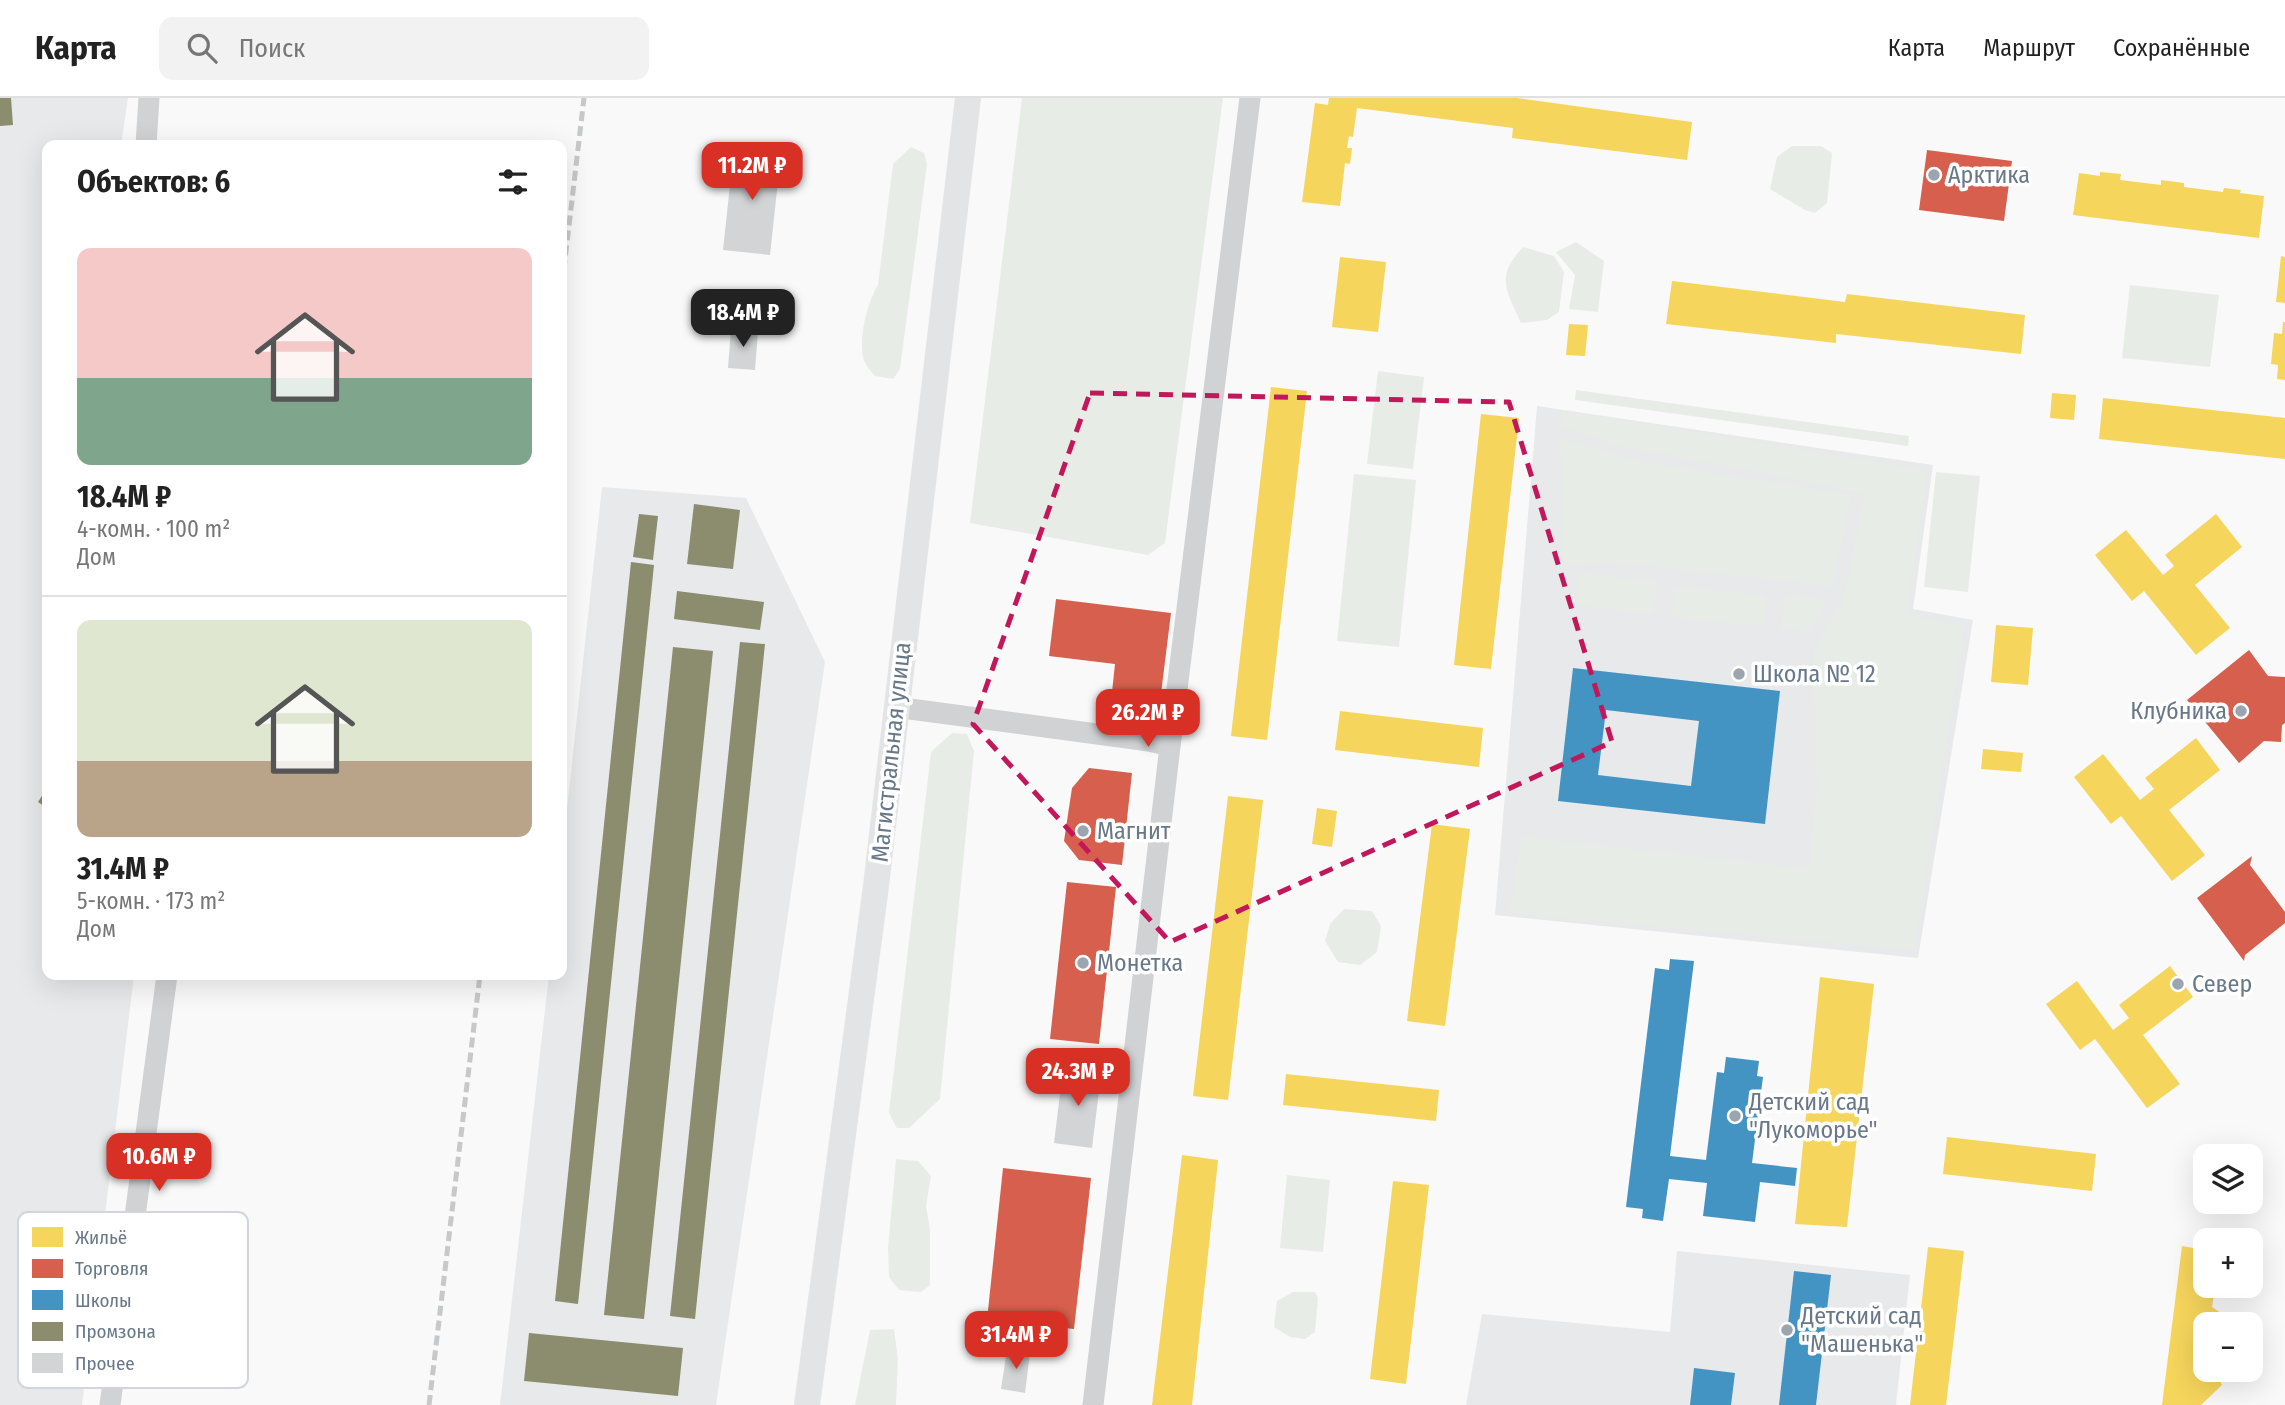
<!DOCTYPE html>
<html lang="ru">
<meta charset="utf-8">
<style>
:root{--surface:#fff;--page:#f2f2f2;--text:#222;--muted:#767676;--line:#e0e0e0;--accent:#d93025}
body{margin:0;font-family:"Fira Sans Condensed",sans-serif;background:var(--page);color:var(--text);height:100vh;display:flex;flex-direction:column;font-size:26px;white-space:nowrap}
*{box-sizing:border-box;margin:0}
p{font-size:23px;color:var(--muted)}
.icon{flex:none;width:38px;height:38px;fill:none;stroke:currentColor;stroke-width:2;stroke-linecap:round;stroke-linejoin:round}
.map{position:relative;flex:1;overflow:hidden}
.drawer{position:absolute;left:42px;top:42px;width:525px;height:840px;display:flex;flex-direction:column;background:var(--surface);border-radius:14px;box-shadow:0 7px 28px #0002}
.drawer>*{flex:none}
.controls{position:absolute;left:2193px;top:1046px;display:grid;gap:14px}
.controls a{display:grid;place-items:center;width:70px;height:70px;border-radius:14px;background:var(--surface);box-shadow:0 7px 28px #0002;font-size:35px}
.price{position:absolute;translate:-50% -60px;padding:0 16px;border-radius:14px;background:var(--accent);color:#fff;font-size:23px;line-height:46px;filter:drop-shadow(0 2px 4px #0008)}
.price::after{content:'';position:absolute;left:50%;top:42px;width:21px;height:16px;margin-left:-10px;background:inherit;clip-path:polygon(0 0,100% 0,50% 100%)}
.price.on{background:#222;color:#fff}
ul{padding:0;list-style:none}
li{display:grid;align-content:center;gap:14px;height:371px;padding:0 35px}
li+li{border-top:2px solid var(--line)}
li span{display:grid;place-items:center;height:217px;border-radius:14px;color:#555}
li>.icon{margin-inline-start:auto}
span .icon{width:126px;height:126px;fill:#fffc;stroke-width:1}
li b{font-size:30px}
h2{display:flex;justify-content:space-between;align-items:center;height:84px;padding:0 35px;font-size:30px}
header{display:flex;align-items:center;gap:42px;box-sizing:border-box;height:98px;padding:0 35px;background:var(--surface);border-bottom:2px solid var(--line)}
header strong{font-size:33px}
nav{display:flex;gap:38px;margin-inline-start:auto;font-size:24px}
.search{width:490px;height:63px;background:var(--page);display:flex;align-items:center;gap:18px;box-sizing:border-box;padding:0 24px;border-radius:14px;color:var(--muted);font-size:26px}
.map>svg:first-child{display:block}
</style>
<header>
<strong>Карта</strong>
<div class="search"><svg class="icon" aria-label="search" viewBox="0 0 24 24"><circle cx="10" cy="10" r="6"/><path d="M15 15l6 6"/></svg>Поиск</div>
<nav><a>Карта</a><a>Маршрут</a><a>Сохранённые</a></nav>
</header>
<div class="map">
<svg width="2285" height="1307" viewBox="0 0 2285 1307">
<rect width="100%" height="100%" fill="#f9f9f9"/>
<g fill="#e8e9ea">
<polygon points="0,0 128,0 121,47 47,47 47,877 134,877 82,1307 0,1307"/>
<polygon points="1537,308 1933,367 1913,511 1973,522 1918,860 1495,817"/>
<polygon points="602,389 746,400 825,564 716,1307 500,1307 549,877 562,877 562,757"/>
<polygon points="1677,1153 1910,1177 1896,1307 1466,1307 1482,1216 1670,1234"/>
</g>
<g fill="#e8ece7">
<polygon points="1022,0 1223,0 1165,445 1148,457 970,425"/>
<polygon points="1792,48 1821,48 1832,55 1827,105 1815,115 1805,112 1770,91 1777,59"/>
<path d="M911 49 924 55 927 66 900 271 893 281 875 278C871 273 864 266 863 259 859 238 867 205 878 187L893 66Z"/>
<polygon points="1576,144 1604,163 1598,214 1569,211 1575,177 1556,154"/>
<path d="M1523 149 1554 158 1564 174 1559 214 1547 222 1521 225C1506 191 1495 179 1523 149Z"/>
<polygon points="2130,187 2219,197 2210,269 2122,260"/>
<polygon points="1378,273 1424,279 1413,371 1367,366"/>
<polygon points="1576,292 1909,338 1908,348 1575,302"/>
<polygon points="1562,312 1927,373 1906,517 1964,528 1914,852 1510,815 1522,739 1800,770 1810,769 1817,691 1814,551 1843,504 1866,395 1619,347 1561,327"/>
<polygon points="1559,340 1635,363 1851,397 1832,488 1615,464 1561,465 1564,388"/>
<polygon points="1936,374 1980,378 1968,494 1924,489"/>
<polygon points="1354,376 1416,382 1399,549 1337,543"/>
<polygon points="1580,475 1657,484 1653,516 1577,507"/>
<polygon points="1674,489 1766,498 1763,528 1672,519"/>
<polygon points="1786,499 1827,501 1809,533 1781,531"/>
<polygon points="952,635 967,636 974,653 940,1001 909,1030 897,1030 889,1015 931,654"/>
<polygon points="1344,811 1372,813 1381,828 1377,854 1360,867 1338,864 1325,843 1330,826"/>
<polygon points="896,1061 918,1063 931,1078 926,1108 930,1131 930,1187 921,1194 899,1192 889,1179 888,1150"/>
<polygon points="1287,1077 1330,1082 1323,1154 1280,1150"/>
<polygon points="1293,1194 1315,1194 1318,1200 1315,1234 1305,1241 1290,1239 1274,1229 1277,1203"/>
<polygon points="894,1231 898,1261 896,1307 855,1307 870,1232"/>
</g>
<g fill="#f6d55c">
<polygon points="1329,0 1517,0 1692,24 1687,62 1512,40 1513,30 1357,10 1353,39 1349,38 1347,50 1352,50 1350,66 1345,65 1340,108 1302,104 1315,5 1328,7"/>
<polygon points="2100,74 2121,76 2120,82 2161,87 2161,82 2184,85 2184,89 2223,94 2224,90 2241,92 2240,95 2264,98 2259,140 2073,117 2079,75 2100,78"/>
<polygon points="2281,158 2285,159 2285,205 2276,204"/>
<polygon points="1340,159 1386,164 1378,234 1332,229"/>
<polygon points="1672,183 1845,204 1847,196 2025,217 2021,256 1836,236 1836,245 1666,226"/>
<polygon points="2283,224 2285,224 2285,282 2277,281 2278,267 2271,266 2274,235 2282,236"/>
<polygon points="1569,226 1588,227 1585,258 1566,257"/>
<polygon points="1271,289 1307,293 1267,642 1231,638"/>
<polygon points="2052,295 2076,297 2074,322 2050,320"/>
<polygon points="2103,300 2285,320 2285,361 2099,341"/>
<polygon points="1481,316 1519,320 1491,571 1454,567"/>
<polygon points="2216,416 2242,449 2195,487 2230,530 2196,557 2144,493 2132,503 2095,457 2126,432 2163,477 2174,468 2165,457"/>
<polygon points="1996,527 2033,530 2028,587 1991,584"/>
<polygon points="1340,613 1483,630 1479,669 1335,652"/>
<polygon points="2196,640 2220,672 2169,712 2205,757 2172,783 2121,718 2111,726 2074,679 2103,656 2140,702 2154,691 2145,680"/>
<polygon points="1983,651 2023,655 2021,674 1981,671"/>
<polygon points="1228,698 1263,702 1228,1002 1193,998"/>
<polygon points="1317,710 1337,713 1332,749 1312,746"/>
<polygon points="1432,726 1470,731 1445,928 1407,923"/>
<polygon points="2170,868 2193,899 2143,937 2180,986 2147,1010 2095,941 2080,952 2046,906 2077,883 2113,932 2129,920 2119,907"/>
<polygon points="1820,879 1874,886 1847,1129 1795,1126"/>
<polygon points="1286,976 1439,992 1436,1023 1283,1007"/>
<polygon points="1947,1039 2096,1056 2092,1093 1943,1076"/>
<polygon points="1182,1057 1218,1062 1192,1307 1152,1307"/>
<polygon points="1393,1083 1429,1087 1406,1286 1370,1281"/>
<polygon points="2182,1148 2205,1152 2205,1188 2219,1188 2215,1191 2212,1209 2224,1217 2228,1227 2205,1227 2205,1272 2215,1272 2222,1287 2201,1307 2162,1307"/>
<polygon points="1928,1149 1964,1153 1946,1307 1910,1307"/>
</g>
<g fill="#d6604d">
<polygon points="1927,52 2012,63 2004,123 1919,112"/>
<polygon points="1056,501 1171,515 1157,628 1109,622 1115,566 1049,558"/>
<polygon points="2249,552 2268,578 2285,579 2285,625 2282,627 2281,644 2264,643 2239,665 2187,602"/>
<polygon points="1089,670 1132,675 1122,767 1079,762 1064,743 1072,690"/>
<polygon points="2252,758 2250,767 2285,814 2285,825 2245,857 2244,863 2197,800"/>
<polygon points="1067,784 1116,789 1099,946 1050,941"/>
<polygon points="1003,1070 1091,1080 1074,1231 987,1222"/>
</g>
<g fill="#4393c3" fill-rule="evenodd">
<path d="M1573 570 1780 593 1765 726 1558 703ZM1606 612 1699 623 1691 688 1598 677Z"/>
<polygon points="1670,861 1694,863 1670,1058 1706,1062 1717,974 1724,975 1726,959 1759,963 1757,978 1763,979 1752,1065 1797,1070 1795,1088 1760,1084 1755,1124 1703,1118 1707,1085 1669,1081 1663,1123 1642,1120 1643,1111 1626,1109 1655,870 1669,872"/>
<polygon points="1794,1173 1831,1177 1816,1307 1779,1307"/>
<polygon points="1694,1270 1735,1275 1731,1307 1690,1307"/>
</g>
<g fill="#8c8c6e">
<polygon points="0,0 11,0 13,27 0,28"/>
<polygon points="694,406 740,412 733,471 687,466"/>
<polygon points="639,416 658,418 653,462 633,459"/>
<polygon points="631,464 654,467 578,1206 555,1203"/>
<polygon points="677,493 764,504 760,532 674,521"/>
<polygon points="740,544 765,546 695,1221 670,1218"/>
<polygon points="673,549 713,553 644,1221 604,1217"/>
<polygon points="47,690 47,710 38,704"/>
<polygon points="529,1235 683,1250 678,1298 524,1283"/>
</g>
<g fill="#d2d4d5">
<polygon points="734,50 781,55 770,157 723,152"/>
<polygon points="731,231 758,233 755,272 728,270"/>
<polygon points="1063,971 1101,976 1092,1050 1054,1045"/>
<polygon points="1007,1252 1030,1255 1025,1295 1001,1291"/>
</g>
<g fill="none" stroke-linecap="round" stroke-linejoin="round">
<g stroke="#d1d2d4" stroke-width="21">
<polyline points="146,47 149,0"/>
<polyline points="895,609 1149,643 1170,648"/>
<polyline points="110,1307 167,877"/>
<polyline points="1093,1307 1170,648 1250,0"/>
</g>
<polyline stroke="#e3e4e5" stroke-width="26" points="807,1307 876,788 968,0"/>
<g stroke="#c7c8c9" stroke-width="5" stroke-dasharray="10 5" stroke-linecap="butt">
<polyline points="562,187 584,0"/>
<polyline points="429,1307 480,877"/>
</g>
</g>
<path fill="none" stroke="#c2185b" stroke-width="5" stroke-dasharray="14 9" stroke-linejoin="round" d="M1090 295 1509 304 1612 644 1170 844 973 626Z"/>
<g fill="#9ba5b0" stroke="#fff" stroke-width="2.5">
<circle cx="1934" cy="77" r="7"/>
<circle cx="1739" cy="576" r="7"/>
<circle cx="2241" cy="613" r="7"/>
<circle cx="1083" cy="733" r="7"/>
<circle cx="1083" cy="865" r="7"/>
<circle cx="2178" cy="886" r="7"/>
<circle cx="1735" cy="1018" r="7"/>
<circle cx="1787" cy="1232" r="7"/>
</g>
<g text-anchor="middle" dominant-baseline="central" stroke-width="7" stroke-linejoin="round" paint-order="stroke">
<g font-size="24" fill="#687889" stroke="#fff" text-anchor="start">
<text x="1948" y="77">Арктика</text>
<text x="1753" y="576">Школа № 12</text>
<text x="2227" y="613" text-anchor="end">Клубника</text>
<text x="1097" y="733">Магнит</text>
<text x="1097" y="865">Монетка</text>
<text x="2192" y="886">Север</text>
<text x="1749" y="1004">Детский сад<tspan x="1749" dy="28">"Лукоморье"</tspan></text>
<text x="1801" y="1218">Детский сад<tspan x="1801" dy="28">"Машенька"</tspan></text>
</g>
<g font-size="24" fill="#687889" stroke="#fff">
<text transform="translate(891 654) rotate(-84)">Магистральная улица</text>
</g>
</g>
<rect x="18" y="1114" width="230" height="176" rx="10" fill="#fff" stroke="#d2d6dc" stroke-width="2"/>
<rect x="32" y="1129" width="31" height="20" fill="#f6d55c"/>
<rect x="32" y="1161" width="31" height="19" fill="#d6604d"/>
<rect x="32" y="1192" width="31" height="20" fill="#4393c3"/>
<rect x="32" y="1224" width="31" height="19" fill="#8c8c6e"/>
<rect x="32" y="1255" width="31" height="20" fill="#d2d4d5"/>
<g font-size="19" fill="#687889">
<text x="75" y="1146">Жильё</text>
<text x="75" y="1177">Торговля</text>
<text x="75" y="1209">Школы</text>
<text x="75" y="1240">Промзона</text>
<text x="75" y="1272">Прочее</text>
</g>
</svg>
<div class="controls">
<a><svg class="icon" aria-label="layers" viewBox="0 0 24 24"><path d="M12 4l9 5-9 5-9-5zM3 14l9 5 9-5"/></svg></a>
<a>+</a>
<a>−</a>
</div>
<b class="price" style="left:752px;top:104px">11.2M ₽</b>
<b class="price on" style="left:743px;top:251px">18.4M ₽</b>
<b class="price" style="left:1148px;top:651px">26.2M ₽</b>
<b class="price" style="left:1078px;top:1010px">24.3M ₽</b>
<b class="price" style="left:159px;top:1095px">10.6M ₽</b>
<b class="price" style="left:1016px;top:1273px">31.4M ₽</b>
<section class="drawer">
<h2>Объектов: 6<svg class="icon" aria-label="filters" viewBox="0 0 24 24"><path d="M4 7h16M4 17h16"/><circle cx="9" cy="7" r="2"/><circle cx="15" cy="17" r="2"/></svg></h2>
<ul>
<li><span style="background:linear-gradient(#f6c9c9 60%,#7fa58c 0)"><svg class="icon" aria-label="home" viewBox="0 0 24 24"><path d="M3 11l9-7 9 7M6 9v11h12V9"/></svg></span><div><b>18.4M ₽</b><p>4-комн. · 100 m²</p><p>Дом</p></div></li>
<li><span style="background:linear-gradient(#dfe7d0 65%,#b9a48a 0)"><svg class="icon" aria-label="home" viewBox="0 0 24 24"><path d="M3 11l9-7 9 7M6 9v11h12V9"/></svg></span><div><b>31.4M ₽</b><p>5-комн. · 173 m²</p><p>Дом</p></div></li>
</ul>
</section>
</div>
